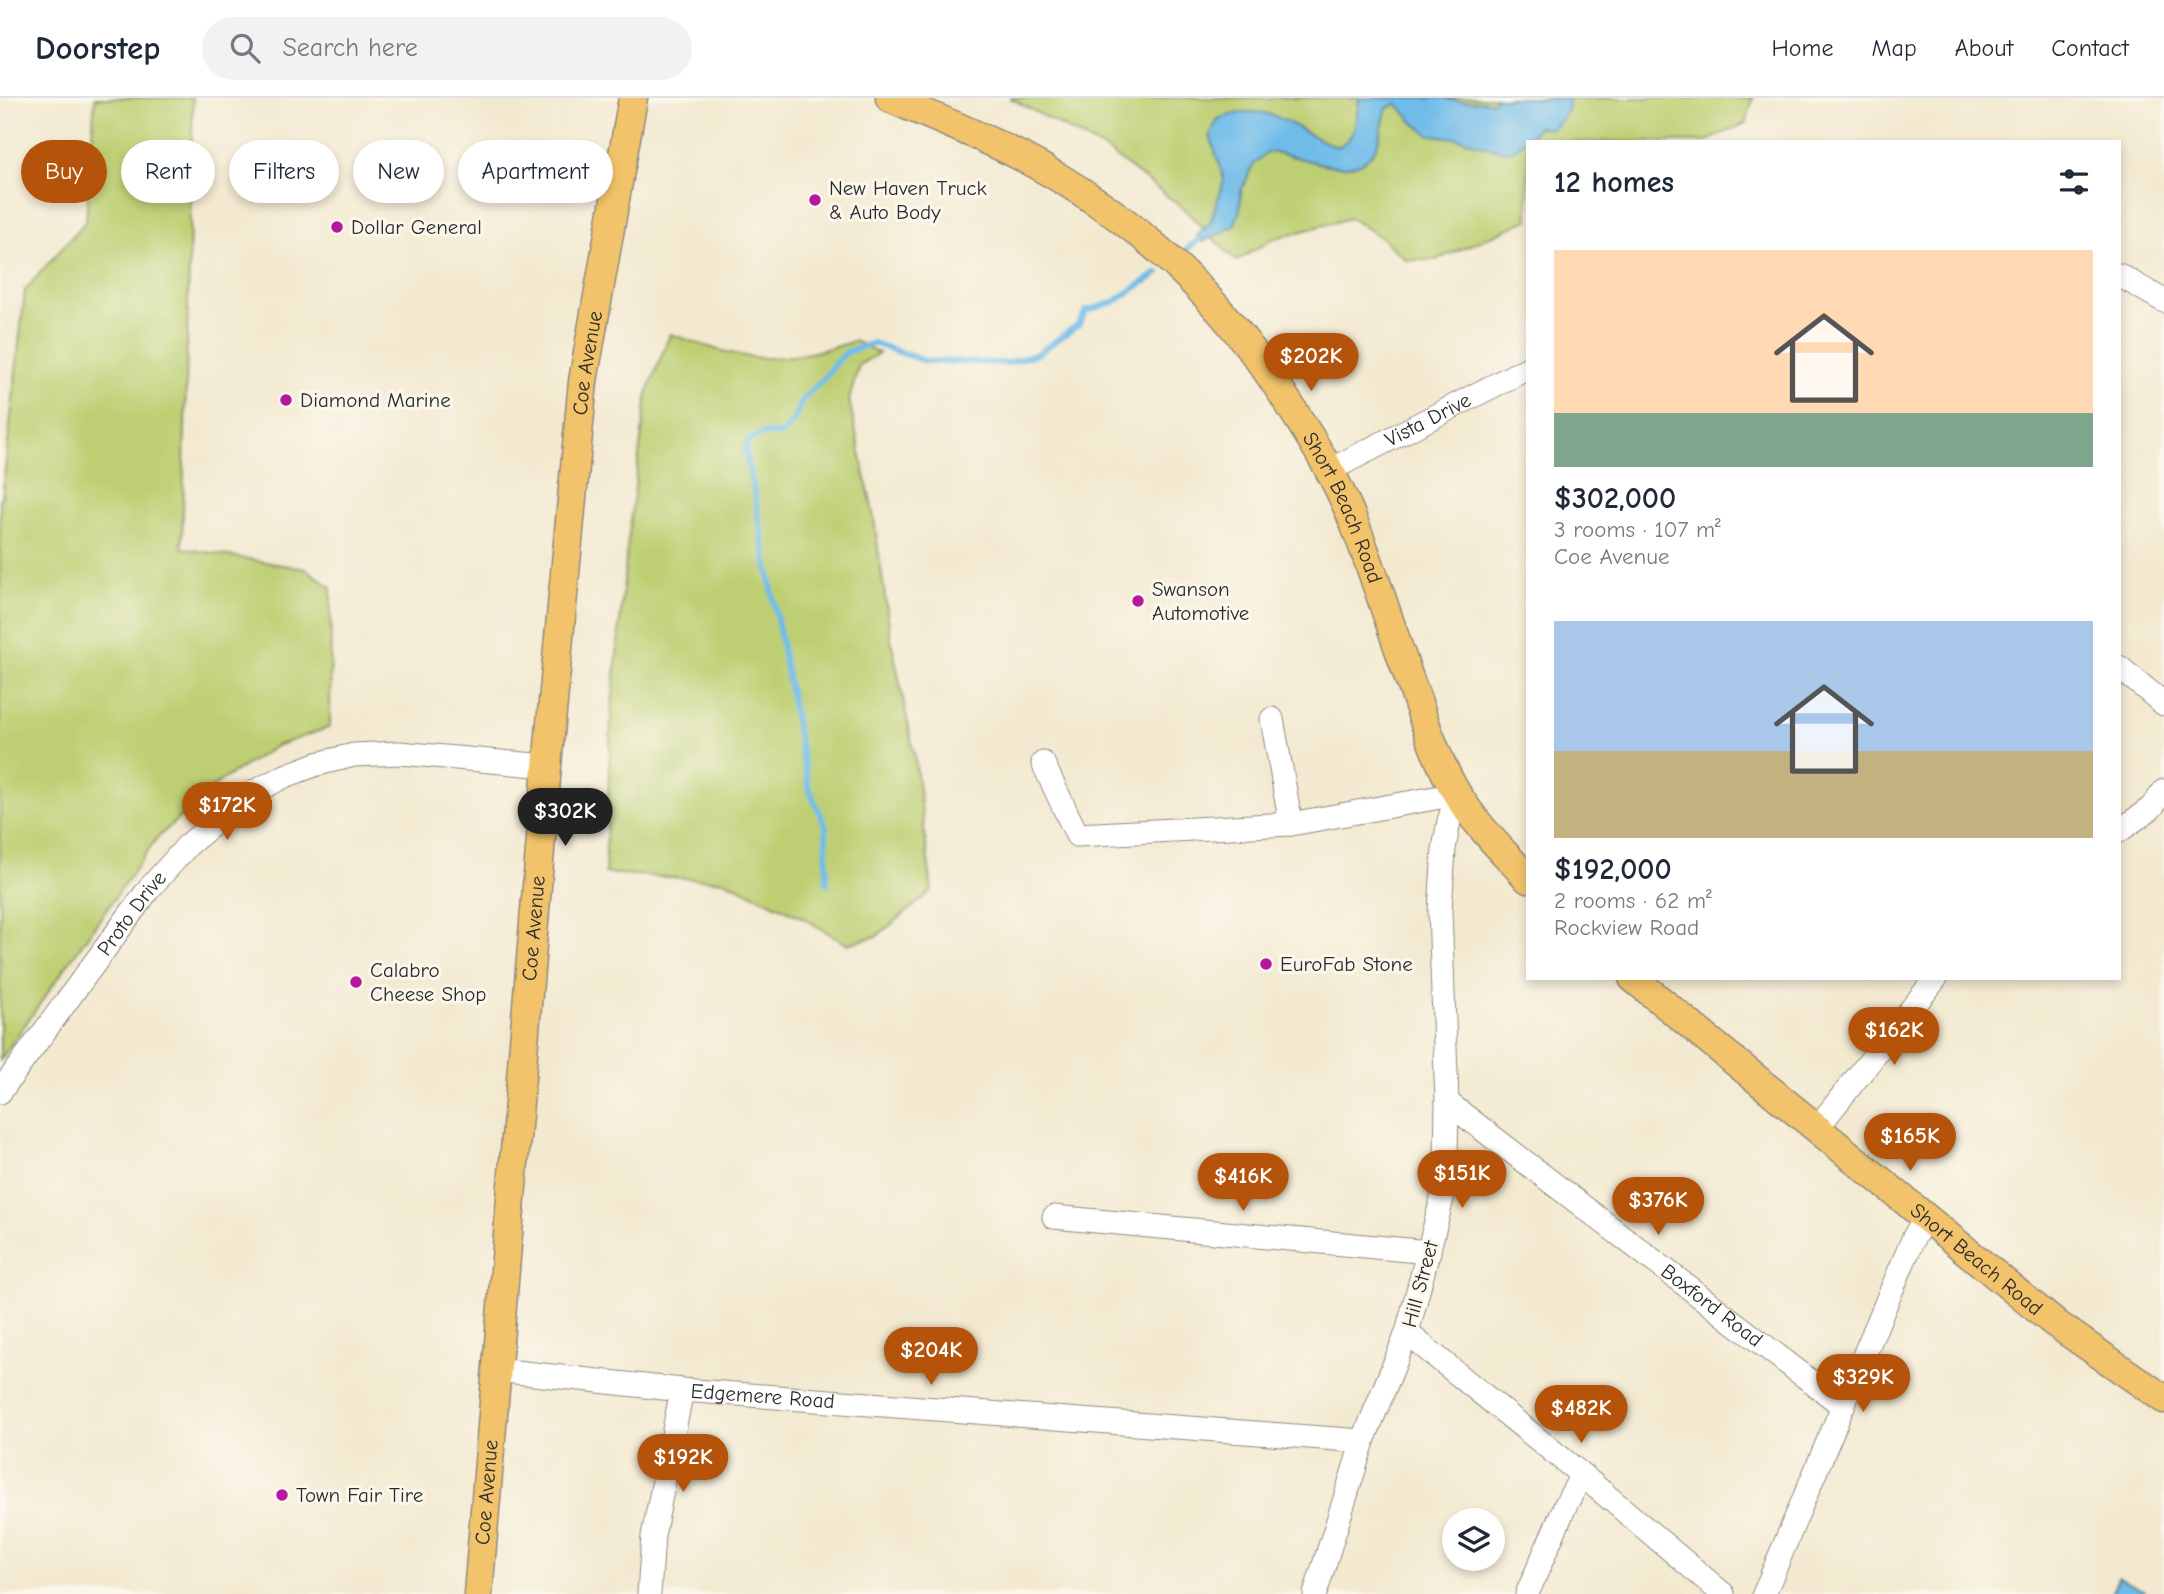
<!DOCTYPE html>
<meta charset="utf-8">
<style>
:root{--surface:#fff;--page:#f2f2f3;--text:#1f2937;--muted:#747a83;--line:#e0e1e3;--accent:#b45309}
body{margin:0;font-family:"Comic Neue",sans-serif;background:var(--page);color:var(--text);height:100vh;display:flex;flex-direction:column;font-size:26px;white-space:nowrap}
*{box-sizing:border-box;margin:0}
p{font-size:23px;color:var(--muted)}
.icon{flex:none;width:38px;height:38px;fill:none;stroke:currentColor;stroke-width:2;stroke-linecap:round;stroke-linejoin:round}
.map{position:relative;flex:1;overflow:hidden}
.details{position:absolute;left:1526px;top:42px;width:595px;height:840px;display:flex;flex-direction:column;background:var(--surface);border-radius:0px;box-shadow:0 4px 10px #0003}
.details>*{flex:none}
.hud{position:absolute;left:21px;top:42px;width:665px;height:63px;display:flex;gap:14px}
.fabs{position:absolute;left:1442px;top:1410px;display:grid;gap:14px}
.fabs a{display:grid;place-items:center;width:63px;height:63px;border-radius:50%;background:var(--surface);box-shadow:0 4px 10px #0003;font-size:35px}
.price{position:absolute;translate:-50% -60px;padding:0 16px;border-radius:24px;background:var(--accent);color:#fff;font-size:23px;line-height:46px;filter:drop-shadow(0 2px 4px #0008)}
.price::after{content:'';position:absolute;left:50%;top:42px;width:21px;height:16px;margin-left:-10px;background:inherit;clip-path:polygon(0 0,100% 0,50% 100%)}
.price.active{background:#222;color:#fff}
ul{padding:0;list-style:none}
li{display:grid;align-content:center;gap:14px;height:371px;padding:0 28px}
li span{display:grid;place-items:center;height:217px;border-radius:0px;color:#555}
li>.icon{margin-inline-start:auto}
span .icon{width:126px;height:126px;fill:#fffc;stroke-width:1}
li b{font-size:30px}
h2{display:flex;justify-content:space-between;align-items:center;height:84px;padding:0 28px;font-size:30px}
.chip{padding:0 24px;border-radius:32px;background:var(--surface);box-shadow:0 4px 10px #0003;font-size:24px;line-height:63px}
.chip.active{background:var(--accent);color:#fff}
header{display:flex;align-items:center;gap:42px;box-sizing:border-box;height:98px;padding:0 35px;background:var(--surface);border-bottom:2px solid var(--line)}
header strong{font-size:33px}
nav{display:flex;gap:38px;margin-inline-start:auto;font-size:24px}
.search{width:490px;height:63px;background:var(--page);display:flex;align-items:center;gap:18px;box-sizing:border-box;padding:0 24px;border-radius:38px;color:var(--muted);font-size:26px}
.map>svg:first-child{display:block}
</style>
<header>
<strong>Doorstep</strong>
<div class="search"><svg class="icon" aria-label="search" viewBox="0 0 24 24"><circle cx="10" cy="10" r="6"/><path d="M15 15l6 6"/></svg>Search here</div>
<nav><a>Home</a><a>Map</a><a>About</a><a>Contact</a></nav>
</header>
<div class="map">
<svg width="2164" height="1496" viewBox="0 0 2164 1496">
<rect width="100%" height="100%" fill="#fbf7ec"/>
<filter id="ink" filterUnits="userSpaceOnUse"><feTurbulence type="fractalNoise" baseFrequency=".0143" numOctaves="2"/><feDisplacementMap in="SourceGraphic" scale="14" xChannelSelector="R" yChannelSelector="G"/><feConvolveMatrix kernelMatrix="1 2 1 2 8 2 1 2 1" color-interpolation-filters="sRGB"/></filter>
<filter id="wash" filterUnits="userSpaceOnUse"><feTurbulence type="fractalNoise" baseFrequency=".00686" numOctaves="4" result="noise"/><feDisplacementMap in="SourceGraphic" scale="28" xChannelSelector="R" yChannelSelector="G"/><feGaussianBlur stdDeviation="1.57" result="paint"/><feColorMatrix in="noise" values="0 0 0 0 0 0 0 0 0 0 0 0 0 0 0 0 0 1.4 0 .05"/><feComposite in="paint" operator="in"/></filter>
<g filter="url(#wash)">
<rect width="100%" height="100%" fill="#f3e9d0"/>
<g fill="#bdcf72" stroke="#747d4e" stroke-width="2">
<polygon points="95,0 193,0 182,450 306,471 331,489 330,629 276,648 219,684 157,740 0,962 0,401 2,399 25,192 86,123"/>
<polygon points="1010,0 1753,0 1746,25 1704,44 1528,44 1528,122 1436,162 1406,162 1382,140 1350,120 1273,141 1236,163 1183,110 1108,53"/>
<path d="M670 236C702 246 736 261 770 260 799 259 828 251 855 243L879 255 859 267 849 302 873 415 891 541 915 660 932 793 877 838 847 846 803 820 726 783 605 775 611 620 627 450 647 296Z"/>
</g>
<g fill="#6fbce9" stroke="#4d748a" stroke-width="2">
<path d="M1359 0H1445C1459 6 1478 2 1494 4L1496 0H1533L1534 2 1569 0C1568 15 1563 22 1551 31L1539 29 1514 52 1502 53 1458 40 1430 37 1414 25 1397 6 1387 10C1383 21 1382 36 1377 47 1358 90 1302 55 1267 54L1253 67 1241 93 1240 112 1234 128 1203 144 1197 137 1210 125 1224 82 1210 37 1218 21C1273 0 1288 31 1337 49 1358 40 1356 20 1359 0Z"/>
<polygon points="2118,1480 2144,1492 2145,1496 2111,1496"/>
</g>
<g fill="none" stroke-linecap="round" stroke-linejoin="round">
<g stroke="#6fbce9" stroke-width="6">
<polyline points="1186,152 1204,137"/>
<polyline points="827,785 826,729 809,691 798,638 755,398 745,353 748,343 761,336 783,336 794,322 802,302 825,279 835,265 847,254 873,245 925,263 1007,265 1037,256 1078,227 1086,213 1114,204 1158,175"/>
</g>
</g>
</g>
<g filter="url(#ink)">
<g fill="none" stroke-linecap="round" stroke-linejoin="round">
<defs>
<g id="minor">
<polyline points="2119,177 2164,203"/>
<path id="s1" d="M1330 372 1528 270"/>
<polyline points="2119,569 2164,606"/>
<polyline points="1272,621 1291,726"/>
<polyline points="1043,665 1077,737 1291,726 1457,696 1449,723 1444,751 1440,812 1447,1004 1446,1059 1442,1101 1407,1235 1363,1343 1315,1496"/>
<polyline points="2119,733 2151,710 2164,693"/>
<path id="s2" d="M0 994 148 792 188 747 248 697 285 678 317 666 354 657 400 655 547 668"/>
<path id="s3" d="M1447 1004 1843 1308"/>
<polyline points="1817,1030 1936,880"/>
<polyline points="1054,1119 1429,1154"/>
<polyline points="1407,1235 1582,1377 1723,1496"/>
<path id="s4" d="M496 1272 682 1292 1363 1343"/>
<polyline points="649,1496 653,1438 682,1292"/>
<polyline points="1527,1496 1566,1406 1582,1377"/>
<polyline points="1764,1496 1913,1141 1925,1119"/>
</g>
<g id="major">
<path id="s5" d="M890 0C933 19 978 36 1020 58 1137 119 1221 198 1291 309 1316 348 1340 387 1356 430 1378 486 1395 543 1416 599 1427 632 1439 666 1457 696 1476 727 1504 754 1528 781"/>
<path id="s6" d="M1633 880 2052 1223 2164 1301"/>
<path id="s7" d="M478 1496 547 668 583 283 633 0"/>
</g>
</defs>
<use href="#minor" stroke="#8f8a7e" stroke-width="25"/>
<use href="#major" stroke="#8f8a7e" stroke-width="31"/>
<use href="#minor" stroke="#fff" stroke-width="23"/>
<use href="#major" stroke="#f2c36a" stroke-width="28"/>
</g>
</g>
<g fill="#b5179e" stroke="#fbf7ec" stroke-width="2.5">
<circle cx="815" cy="102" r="7"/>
<circle cx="337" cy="129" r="7"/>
<circle cx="286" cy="302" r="7"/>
<circle cx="1138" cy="503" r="7"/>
<circle cx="1266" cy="866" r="7"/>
<circle cx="356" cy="884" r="7"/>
<circle cx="282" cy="1397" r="7"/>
</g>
<g text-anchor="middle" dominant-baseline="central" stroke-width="6" stroke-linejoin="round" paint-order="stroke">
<g font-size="21" fill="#2b2b2b" stroke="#fbf7ec" text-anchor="start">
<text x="829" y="90">New Haven Truck<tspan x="829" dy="24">&amp; Auto Body</tspan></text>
<text x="351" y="129">Dollar General</text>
<text x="300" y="302">Diamond Marine</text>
<text x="1152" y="491">Swanson<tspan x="1152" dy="24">Automotive</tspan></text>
<text x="1280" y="866">EuroFab Stone</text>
<text x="370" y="872">Calabro<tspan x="370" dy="24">Cheese Shop</tspan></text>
<text x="296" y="1397">Town Fair Tire</text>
</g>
<g font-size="21" fill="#2b2b2b" stroke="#fbf7ec">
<text stroke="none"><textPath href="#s7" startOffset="1236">Coe Avenue</textPath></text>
<text stroke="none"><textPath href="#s1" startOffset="110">Vista Drive</textPath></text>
<text stroke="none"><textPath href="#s5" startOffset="630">Short Beach Road</textPath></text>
<text stroke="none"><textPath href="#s2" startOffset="222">Proto Drive</textPath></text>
<text stroke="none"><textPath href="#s7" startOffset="668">Coe Avenue</textPath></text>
<text stroke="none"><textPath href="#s6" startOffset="444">Short Beach Road</textPath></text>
<text transform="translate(1420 1186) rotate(-75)">Hill Street</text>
<text stroke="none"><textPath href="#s3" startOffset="334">Boxford Road</textPath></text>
<text stroke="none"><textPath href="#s4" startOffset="268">Edgemere Road</textPath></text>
<text stroke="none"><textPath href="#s7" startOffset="102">Coe Avenue</textPath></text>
</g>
</g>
</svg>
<div class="fabs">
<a><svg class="icon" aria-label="layers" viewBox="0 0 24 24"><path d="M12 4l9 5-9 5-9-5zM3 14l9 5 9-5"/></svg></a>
</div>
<b class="price" style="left:1311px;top:295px">$202K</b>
<b class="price" style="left:227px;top:744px">$172K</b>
<b class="price active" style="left:565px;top:750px">$302K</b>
<b class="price" style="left:1894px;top:969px">$162K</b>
<b class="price" style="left:1910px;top:1075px">$165K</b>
<b class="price" style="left:1462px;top:1112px">$151K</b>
<b class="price" style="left:1243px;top:1115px">$416K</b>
<b class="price" style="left:1658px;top:1139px">$376K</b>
<b class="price" style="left:931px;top:1289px">$204K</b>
<b class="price" style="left:1863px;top:1316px">$329K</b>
<b class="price" style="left:1581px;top:1347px">$482K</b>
<b class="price" style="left:683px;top:1396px">$192K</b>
<div class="hud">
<a class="chip active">Buy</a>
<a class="chip">Rent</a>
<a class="chip">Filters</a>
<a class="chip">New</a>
<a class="chip">Apartment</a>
</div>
<section class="details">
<h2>12 homes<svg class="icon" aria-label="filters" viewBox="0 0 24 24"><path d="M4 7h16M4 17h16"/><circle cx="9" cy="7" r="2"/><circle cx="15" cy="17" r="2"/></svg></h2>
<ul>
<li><span style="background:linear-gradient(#ffd9b3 75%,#7fa58c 0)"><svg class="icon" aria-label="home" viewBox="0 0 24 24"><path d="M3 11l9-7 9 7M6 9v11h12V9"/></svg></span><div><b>$302,000</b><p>3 rooms · 107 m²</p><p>Coe Avenue</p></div></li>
<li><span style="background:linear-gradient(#a9c7e8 60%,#c2b280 0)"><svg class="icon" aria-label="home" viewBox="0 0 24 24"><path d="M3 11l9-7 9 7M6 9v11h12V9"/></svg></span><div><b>$192,000</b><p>2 rooms · 62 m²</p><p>Rockview Road</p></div></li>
</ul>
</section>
</div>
